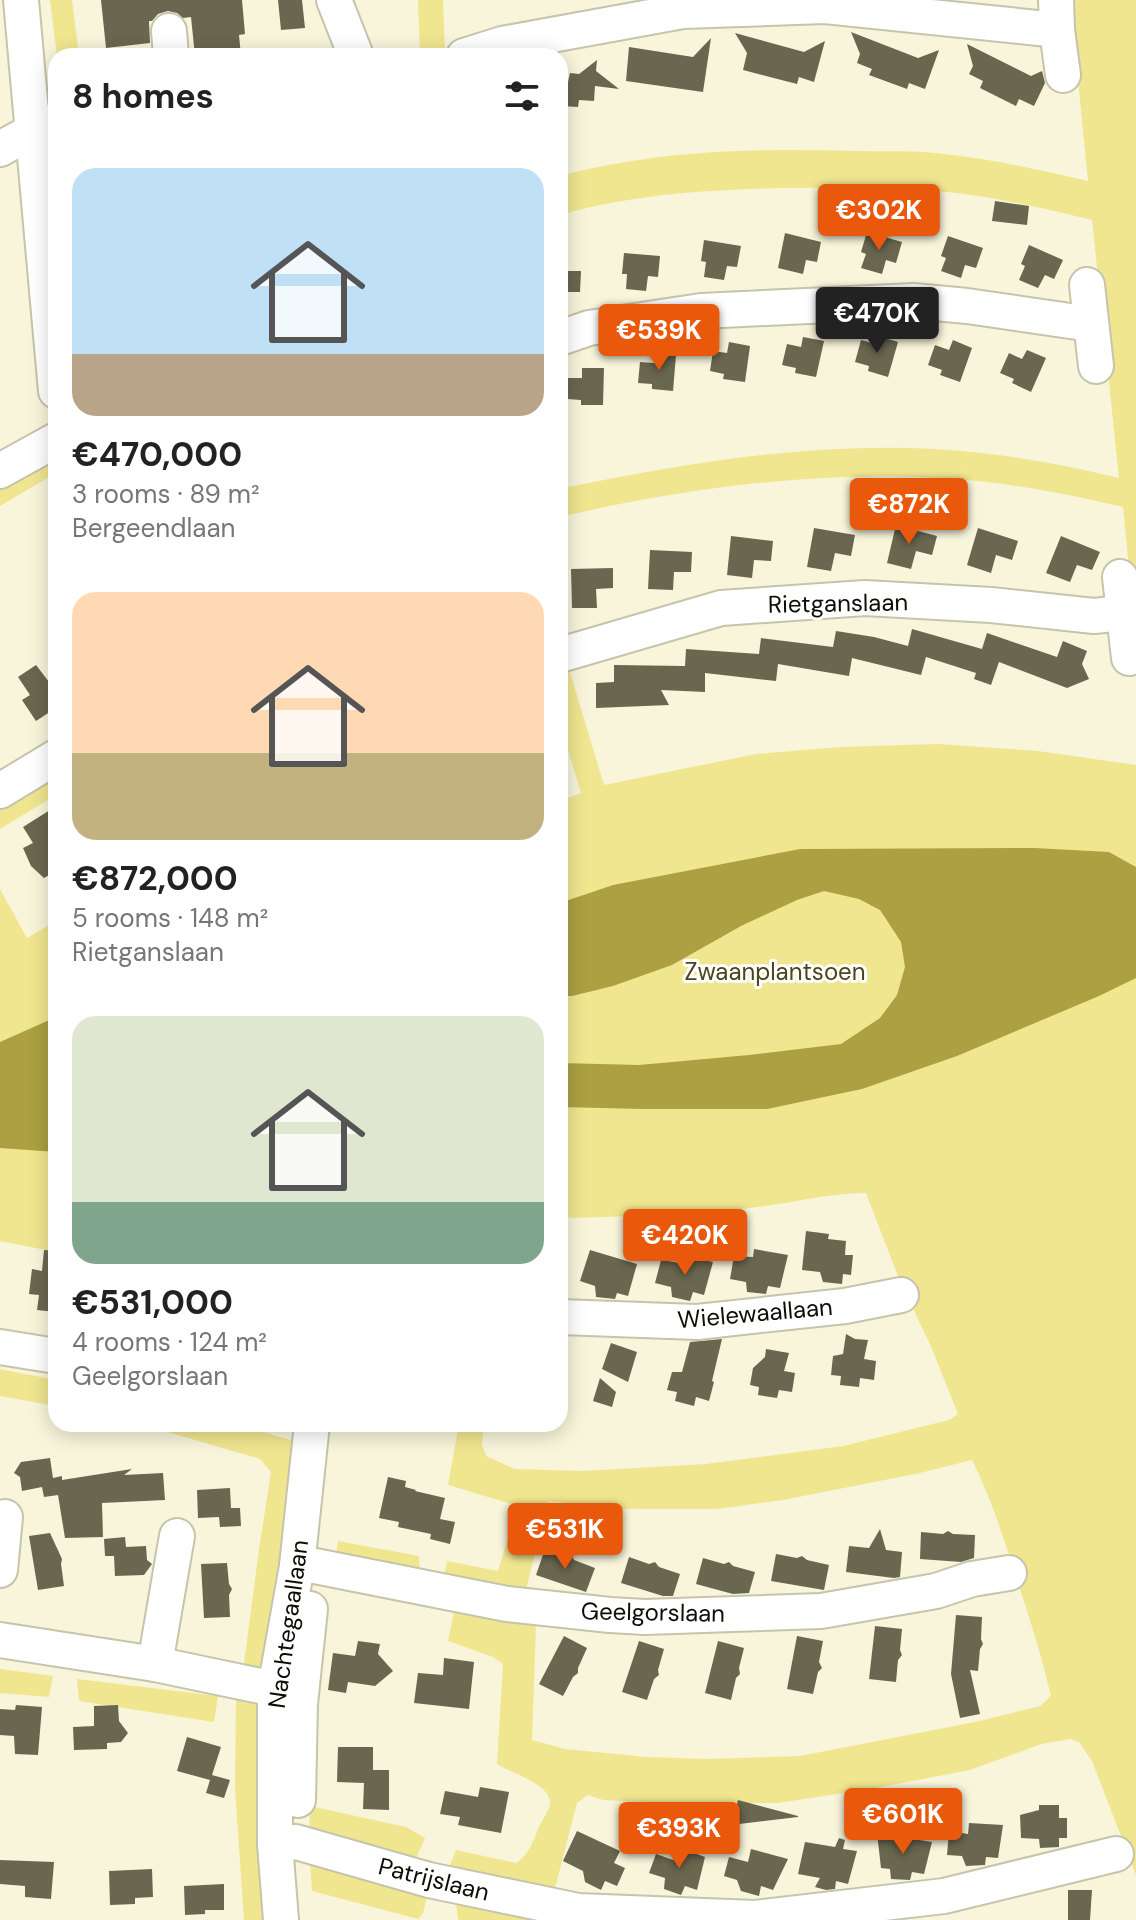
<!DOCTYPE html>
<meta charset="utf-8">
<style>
:root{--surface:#fff;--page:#f6f6f6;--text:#222;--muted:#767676;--accent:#ea580c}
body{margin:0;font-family:"DM Sans",sans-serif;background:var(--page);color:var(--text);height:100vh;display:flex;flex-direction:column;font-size:30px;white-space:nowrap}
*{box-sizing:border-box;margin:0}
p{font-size:26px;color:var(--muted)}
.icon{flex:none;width:44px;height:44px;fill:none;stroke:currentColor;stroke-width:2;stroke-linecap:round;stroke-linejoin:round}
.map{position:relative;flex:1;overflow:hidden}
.sheet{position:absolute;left:48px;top:48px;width:520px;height:1384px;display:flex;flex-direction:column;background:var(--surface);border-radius:24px;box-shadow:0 4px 20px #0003}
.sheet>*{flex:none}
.price{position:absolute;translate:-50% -68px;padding:0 18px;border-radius:8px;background:var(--accent);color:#fff;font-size:26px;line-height:52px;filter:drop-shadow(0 2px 4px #0008)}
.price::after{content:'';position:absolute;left:50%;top:48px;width:24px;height:18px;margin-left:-12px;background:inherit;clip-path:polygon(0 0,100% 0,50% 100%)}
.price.active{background:#222;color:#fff}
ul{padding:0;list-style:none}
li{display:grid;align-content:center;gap:16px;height:424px;padding:0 24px}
li span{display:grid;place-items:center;height:248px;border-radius:24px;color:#555}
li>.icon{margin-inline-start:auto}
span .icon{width:144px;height:144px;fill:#fffc;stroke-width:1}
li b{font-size:34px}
h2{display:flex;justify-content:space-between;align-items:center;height:96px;padding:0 24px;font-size:34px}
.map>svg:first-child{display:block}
</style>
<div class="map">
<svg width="1136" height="1920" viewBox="0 0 1136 1920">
<rect width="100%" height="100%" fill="#f8f5db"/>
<g fill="#f0e690">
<polygon points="50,0 72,0 79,56 57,56"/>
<polygon points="418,0 443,0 445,50 420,56"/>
<path d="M1070 0H1136V638L1123 507C1075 496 1027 486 978 481 844 467 691 486 560 517V489C696 460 843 437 982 453 1028 458 1073 467 1119 478L1092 220C1041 208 989 195 936 191 886 187 834 187 784 188 706 190 635 194 560 215V176C656 150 759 148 858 151 886 152 916 150 944 154 992 159 1040 170 1088 181Z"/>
<polygon points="52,454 54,474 0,506 0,478"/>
<path d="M566 659 604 785 756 754 840 747 938 744 1038 751 1136 765V1875L1092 1761 1079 1742 1070 1739 1041 1744 970 1770 865 1790 777 1803H667L603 1800 588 1795 577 1803 553 1896 446 1875 456 1850 516 1863C529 1855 533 1841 539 1827 542 1820 549 1811 550 1804 552 1784 510 1773 497 1764L503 1664 493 1657 448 1641 454 1612 536 1625 532 1740 565 1749 647 1757 706 1759 800 1756 975 1722 1040 1706 1051 1696C1040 1649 1025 1604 1010 1558 999 1525 988 1491 972 1460L920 1473 783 1500 717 1509H623L548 1501 525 1594 443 1581 447 1561 498 1571 518 1506 448 1485 459 1424H484L482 1445 486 1456 515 1469 582 1471 706 1464 843 1446 949 1420 958 1414 930 1344 901 1284 866 1193C829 1193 793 1203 757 1207 696 1215 634 1216 573 1218L560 1216V801L581 793 560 724V661Z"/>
<polygon points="56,771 56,795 0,829 0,805"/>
<polygon points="0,889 27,938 56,921 56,1252 0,1241"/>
<polygon points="0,1369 56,1380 56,1406 0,1396"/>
<polygon points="140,1424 238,1424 300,1443 274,1677 243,1671 259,1549 271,1472 260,1459"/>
<polygon points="338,1541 419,1556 420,1577 335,1562"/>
<polygon points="0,1669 53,1676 49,1697 0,1693"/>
<polygon points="77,1679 218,1696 214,1722 79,1701"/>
<polygon points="236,1698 270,1703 274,1920 244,1920 235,1789"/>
<polygon points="310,1806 406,1827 425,1838 413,1865 309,1829"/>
<polygon points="310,1860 427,1896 423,1913 418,1919 312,1891"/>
<polygon points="456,1902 559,1920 458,1920"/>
</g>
<g fill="#aca042">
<polygon points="1035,848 1109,852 1136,867 1136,978 1099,996 957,1056 862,1089 767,1109 642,1109 560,1107 560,1063 639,1065 749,1055 841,1044 880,1018 897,995 905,967 901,942 880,910 859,899 824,891 797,900 741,926 672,965 613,986 572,996 560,996 560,903 613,885 800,849"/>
<polygon points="56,1017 56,1152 0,1148 0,1042"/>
</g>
<g fill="#6a6750">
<polygon points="101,0 242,0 245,34 239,35 241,56 195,56 191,17 183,18 177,13 168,11 158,14 152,21 149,21 150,43 106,48"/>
<polygon points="278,0 302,0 305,28 281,30"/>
<polygon points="851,32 918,58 939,50 925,89 909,83 907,89 869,75 872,69 857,63 860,54"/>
<polygon points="735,33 804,52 825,41 814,82 799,77 797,84 743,70 747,53"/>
<polygon points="711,38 703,92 626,81 629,47 693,57"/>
<polygon points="967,44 1031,76 1042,71 1045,83 1034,106 1019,99 1016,106 980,88 983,81 969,74 973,66"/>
<polygon points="597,60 596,71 619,89 595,86 594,101 579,100 578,107 560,106 560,81 568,82 570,73 579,74"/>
<polygon points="995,201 1029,206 1027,225 992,221"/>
<polygon points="867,232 902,242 896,263 886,260 882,274 861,268 866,254 861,252"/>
<polygon points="785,233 821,242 817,262 806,260 803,274 778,268"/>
<polygon points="948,236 983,248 976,268 965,265 961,278 941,271 946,258 941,256"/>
<polygon points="704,240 741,246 737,267 727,266 724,280 704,277 706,262 701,261"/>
<polygon points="1029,245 1063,260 1054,279 1045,275 1038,288 1019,280 1025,266 1021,264"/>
<polygon points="624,253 660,256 658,277 648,276 646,291 626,289 627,274 622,274"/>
<polygon points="560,271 581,271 580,292 560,292"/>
<polygon points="878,336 898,342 888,377 868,371 869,366 855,362 861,340 876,344"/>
<polygon points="803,337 824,341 816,377 795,373 796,368 782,365 787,344 801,347"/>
<polygon points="953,340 972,348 960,382 940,375 942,370 928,365 935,345 949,350"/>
<polygon points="729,342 750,346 745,382 723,379 724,374 710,371 713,351 727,353"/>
<polygon points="1027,350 1046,358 1031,392 1012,383 1014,379 1000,373 1009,353 1022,359"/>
<polygon points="655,353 676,355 673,391 652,389 652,384 638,383 640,362 654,363"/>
<polygon points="582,368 604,368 603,405 581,405 581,400 567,399 567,378 582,378"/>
<polygon points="896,525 937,536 932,555 916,551 911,569 887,563"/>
<polygon points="814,528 855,535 851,556 835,553 831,571 807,567"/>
<polygon points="978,528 1018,541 1012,560 996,555 991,573 967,565"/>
<polygon points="731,536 773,541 771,561 754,560 752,578 727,575"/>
<polygon points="1061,536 1100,552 1092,570 1077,565 1070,582 1046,573"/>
<polygon points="650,550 692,552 691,572 674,572 673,590 648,589"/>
<polygon points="613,568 613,588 596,589 597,608 572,608 571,569"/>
<polygon points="912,629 982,649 987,633 1057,657 1063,641 1087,651 1082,664 1089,679 1067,688 999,662 991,685 974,679 976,673 926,657 921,675 852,658 849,676 778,664 776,681 705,673 705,692 661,690 669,705 596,708 596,683 614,682 614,665 685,666 686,649 759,654 761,638 833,647 836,631 874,637 908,646"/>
<polygon points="36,665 56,691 56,708 36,721 22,700 30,695 18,677"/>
<polygon points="50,810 56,819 56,871 44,878 31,866 23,848 33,843 23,827"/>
<polygon points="806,1231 829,1234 828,1239 846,1241 845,1255 853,1255 851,1275 843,1274 842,1284 823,1282 820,1272 802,1270"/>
<polygon points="754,1249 788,1255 780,1288 768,1286 766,1294 747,1292 746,1282 730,1279 734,1256 753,1257"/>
<polygon points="44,1250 56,1251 56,1312 37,1310 39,1295 29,1294 32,1269 42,1271"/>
<polygon points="590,1250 637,1264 628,1296 617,1293 615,1299 596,1297 595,1286 580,1281"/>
<polygon points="682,1255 713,1262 704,1295 693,1292 690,1301 672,1297 671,1287 655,1283 661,1260 680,1263"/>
<polygon points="846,1334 855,1339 868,1340 864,1359 876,1361 874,1380 860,1378 859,1387 840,1385 841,1376 831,1375 833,1356 843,1354"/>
<polygon points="722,1339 712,1381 714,1382 709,1401 696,1397 694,1406 675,1401 677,1392 667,1390 672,1372 682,1372 690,1342"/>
<polygon points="611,1343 637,1352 628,1382 602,1369"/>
<polygon points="766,1349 789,1353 784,1371 795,1373 792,1392 779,1390 777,1398 758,1395 759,1387 750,1385 753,1368 765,1357"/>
<polygon points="600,1378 616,1392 612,1407 593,1401"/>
<polygon points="50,1458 53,1478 62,1476 62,1480 132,1469 124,1475 163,1473 165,1500 102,1503 103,1537 65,1538 58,1495 44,1497 42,1487 22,1491 20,1477 14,1473 21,1462"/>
<polygon points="388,1477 406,1481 405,1487 416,1490 415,1491 445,1498 440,1519 455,1522 450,1544 430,1539 431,1534 398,1527 399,1522 379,1518"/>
<polygon points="230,1488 231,1508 240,1508 241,1526 220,1527 219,1517 198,1518 197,1490"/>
<polygon points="880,1529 886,1550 902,1552 900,1577 894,1578 846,1572 849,1546 869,1548"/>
<polygon points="948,1531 953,1534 975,1535 974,1558 961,1562 920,1559 921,1532 943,1534"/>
<polygon points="50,1533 62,1559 61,1564 64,1586 38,1590 29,1536"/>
<polygon points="125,1537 126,1547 146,1546 147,1560 152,1564 144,1575 115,1576 114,1556 105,1556 104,1539"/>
<polygon points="545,1549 565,1557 571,1555 574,1560 595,1568 586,1592 536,1575"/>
<polygon points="776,1554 797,1558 802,1556 807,1560 829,1565 824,1590 771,1581"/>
<polygon points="629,1557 649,1564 655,1562 659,1567 680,1574 673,1596 663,1596 621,1583"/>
<polygon points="703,1558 724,1564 729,1562 733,1566 755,1572 749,1593 733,1594 696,1584"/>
<polygon points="227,1563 229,1584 232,1589 229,1595 230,1617 204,1618 201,1564"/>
<polygon points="956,1615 982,1617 981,1639 983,1644 980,1649 978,1671 970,1670 980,1714 960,1718 951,1674"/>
<polygon points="875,1626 902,1629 900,1650 902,1655 898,1660 896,1682 869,1679"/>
<polygon points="564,1636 587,1648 578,1668 578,1673 573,1677 563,1696 539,1684"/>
<polygon points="797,1636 823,1641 819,1662 822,1668 818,1672 813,1694 787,1689"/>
<polygon points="358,1641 380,1644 378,1654 393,1671 375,1686 348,1682 346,1693 328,1690 333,1653 355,1656"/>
<polygon points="639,1641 664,1649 658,1670 659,1675 654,1679 647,1700 622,1692"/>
<polygon points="718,1641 744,1648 739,1668 740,1674 736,1678 731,1700 705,1693"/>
<polygon points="444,1658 474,1662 469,1709 414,1703 418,1673 443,1675"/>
<polygon points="16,1705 42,1707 38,1755 15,1754 14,1736 0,1735 0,1709 15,1710"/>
<polygon points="118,1705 119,1721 128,1733 121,1742 107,1743 107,1749 74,1750 73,1727 94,1726 94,1706"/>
<polygon points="187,1737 221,1747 212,1775 230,1780 224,1798 206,1793 210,1780 177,1771"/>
<polygon points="338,1747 373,1747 373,1770 389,1770 389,1810 363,1809 364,1783 337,1782"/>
<polygon points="480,1787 509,1792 501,1833 458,1825 460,1817 440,1814 445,1791 478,1797"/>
<polygon points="738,1800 798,1816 798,1817 731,1825"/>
<polygon points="1039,1805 1059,1805 1059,1818 1067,1818 1067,1838 1059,1838 1059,1847 1040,1848 1039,1839 1021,1838 1020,1815 1039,1810"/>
<polygon points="969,1823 1003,1825 998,1858 986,1857 985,1865 966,1866 962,1856 947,1855 949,1831 968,1834"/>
<polygon points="577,1831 620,1851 614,1863 625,1868 617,1886 605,1881 601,1890 585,1882 583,1871 563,1861"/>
<polygon points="877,1833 932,1842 924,1874 912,1872 910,1880 891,1879 890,1869 881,1868"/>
<polygon points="839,1838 845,1840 843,1849 857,1851 848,1884 836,1881 835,1889 826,1890 815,1887 820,1878 798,1874 805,1842 835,1847"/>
<polygon points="678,1847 705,1857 697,1890 685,1886 681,1895 664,1889 665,1878 649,1873 656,1854 673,1860"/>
<polygon points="751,1849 788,1859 773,1890 761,1886 759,1896 741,1891 737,1880 724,1876 729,1857 748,1862"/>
<polygon points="0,1860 54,1862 51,1899 25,1897 25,1886 0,1884"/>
<polygon points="152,1869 153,1897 135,1898 135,1904 110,1905 109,1871"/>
<polygon points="224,1884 224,1910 205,1910 205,1914 185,1915 184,1886"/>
<polygon points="1068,1890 1092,1890 1090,1920 1068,1920"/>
</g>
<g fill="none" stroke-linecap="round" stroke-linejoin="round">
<defs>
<g id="minor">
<polyline points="21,0 56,391"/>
<polyline points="334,0 356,56"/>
<polyline points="1056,0 1057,30 1063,75"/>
<polyline points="169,31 171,56"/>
<polyline points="464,56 502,44 683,11 825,6 1057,30"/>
<polyline points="0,149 49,122"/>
<polyline points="1087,285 1096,366"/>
<polyline points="560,338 589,328 701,311 914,301 967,306 1077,322 1090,319"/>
<polyline points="0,471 56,440"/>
<polyline points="1120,577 1129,658"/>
<polyline points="560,655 721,608 865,598 991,605 1094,616 1123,613"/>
<polyline points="0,791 56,757"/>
<polyline points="560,1317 697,1322 845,1306 901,1295"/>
<polyline points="0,1347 56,1356"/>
<polyline points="297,1566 315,1566 507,1604 610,1615 645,1617 821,1611 936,1591 972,1579 1009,1573"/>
<polyline points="0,1570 5,1517"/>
<polyline points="0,1640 155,1664 275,1689 293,1700"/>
<polyline points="155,1664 177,1536"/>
<polyline points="298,1800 300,1704 310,1609"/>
<polyline points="275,1844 296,1842 429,1880 578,1911 755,1918 944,1896 1116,1854"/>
<polyline points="281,1920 275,1844 275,1689 297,1566 312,1424"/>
</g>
</defs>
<use href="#minor" stroke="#c6c4aa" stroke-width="38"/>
<use href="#minor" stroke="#fff" stroke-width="34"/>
</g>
<g text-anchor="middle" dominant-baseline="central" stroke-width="6" stroke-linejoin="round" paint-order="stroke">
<g font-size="24" fill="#0d0c05" stroke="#fff">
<text transform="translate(838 603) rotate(-1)">Rietganslaan</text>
<text transform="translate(755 1313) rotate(-5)">Wielewaallaan</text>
<text transform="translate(653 1612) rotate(1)">Geelgorslaan</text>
<text transform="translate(288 1624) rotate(-82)">Nachtegaallaan</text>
<text transform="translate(434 1879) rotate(14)">Patrijslaan</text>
</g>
<g font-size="24" fill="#4a451e" stroke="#fff">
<text x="775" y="971">Zwaanplantsoen</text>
</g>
</g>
</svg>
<b class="price" style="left:879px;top:252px">€302K</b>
<b class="price active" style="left:877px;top:355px">€470K</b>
<b class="price" style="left:659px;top:372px">€539K</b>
<b class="price" style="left:909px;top:546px">€872K</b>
<b class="price" style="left:685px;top:1277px">€420K</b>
<b class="price" style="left:565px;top:1571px">€531K</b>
<b class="price" style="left:903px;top:1856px">€601K</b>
<b class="price" style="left:679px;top:1870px">€393K</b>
<section class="sheet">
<h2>8 homes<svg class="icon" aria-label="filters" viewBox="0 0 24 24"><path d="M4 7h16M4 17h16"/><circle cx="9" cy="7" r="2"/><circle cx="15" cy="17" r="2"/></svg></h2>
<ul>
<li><span style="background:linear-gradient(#bfe0f5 75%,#b9a48a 0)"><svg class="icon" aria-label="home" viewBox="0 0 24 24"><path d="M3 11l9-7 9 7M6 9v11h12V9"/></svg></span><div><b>€470,000</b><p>3 rooms · 89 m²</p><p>Bergeendlaan</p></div></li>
<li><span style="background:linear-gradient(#ffd9b3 65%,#c2b280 0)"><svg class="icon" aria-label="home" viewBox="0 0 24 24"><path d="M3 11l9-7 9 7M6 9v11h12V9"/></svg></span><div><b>€872,000</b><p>5 rooms · 148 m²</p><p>Rietganslaan</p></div></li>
<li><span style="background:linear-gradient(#dfe7d0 75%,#7fa58c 0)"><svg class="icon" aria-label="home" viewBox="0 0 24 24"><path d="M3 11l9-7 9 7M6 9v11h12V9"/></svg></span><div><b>€531,000</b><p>4 rooms · 124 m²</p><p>Geelgorslaan</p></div></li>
</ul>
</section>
</div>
